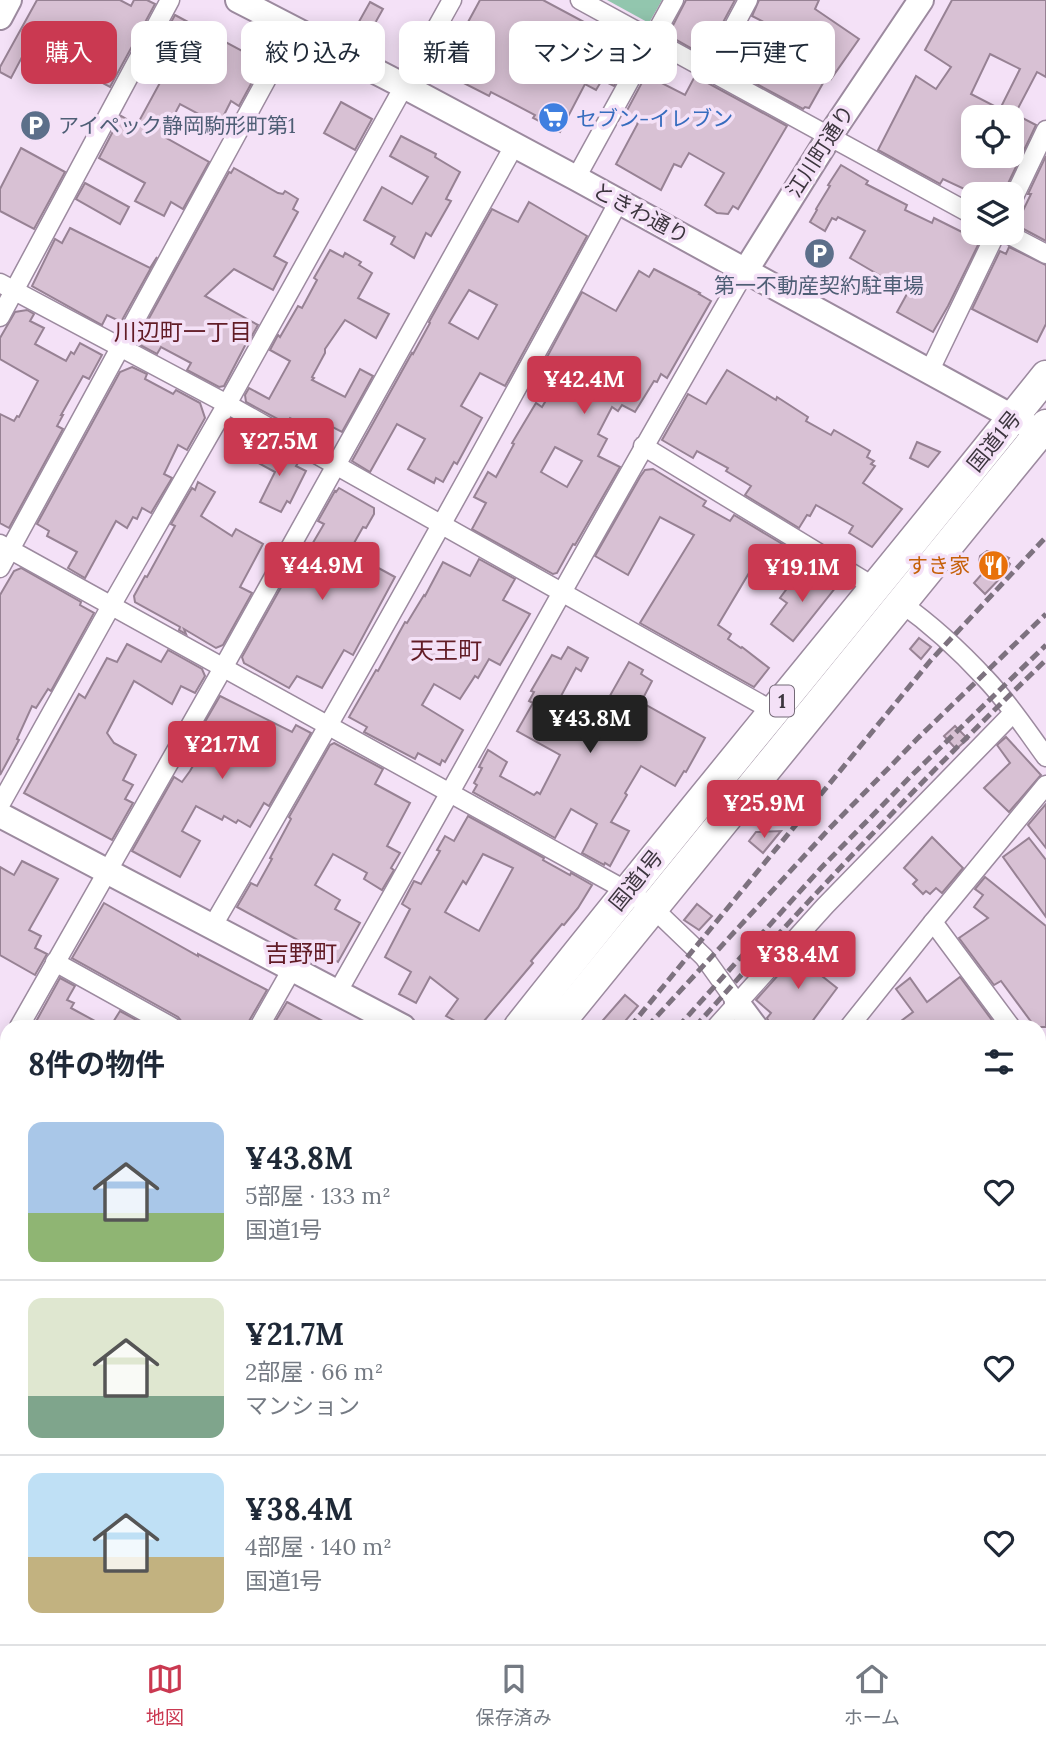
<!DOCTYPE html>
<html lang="ja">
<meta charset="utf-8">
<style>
:root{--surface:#fff;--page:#f6f6f7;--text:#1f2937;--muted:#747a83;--line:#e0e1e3;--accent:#ca3951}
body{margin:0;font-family:Lora,"Noto Sans JP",serif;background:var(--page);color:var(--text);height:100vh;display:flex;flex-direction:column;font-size:26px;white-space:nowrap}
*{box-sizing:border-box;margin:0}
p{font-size:23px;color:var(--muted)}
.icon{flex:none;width:38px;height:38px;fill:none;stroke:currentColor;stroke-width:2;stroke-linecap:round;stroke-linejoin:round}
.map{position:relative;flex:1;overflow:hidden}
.side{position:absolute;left:0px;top:1020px;width:1046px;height:625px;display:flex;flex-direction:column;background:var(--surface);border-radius:21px 21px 0 0;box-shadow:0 4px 18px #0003}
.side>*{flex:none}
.banner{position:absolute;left:21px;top:21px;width:1004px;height:63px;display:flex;gap:14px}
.fabs{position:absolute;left:961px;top:105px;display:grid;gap:14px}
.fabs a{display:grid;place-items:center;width:63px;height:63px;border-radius:14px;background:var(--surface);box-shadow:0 4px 18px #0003;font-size:35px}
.price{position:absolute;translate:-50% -60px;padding:0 16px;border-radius:7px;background:var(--accent);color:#fff;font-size:23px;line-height:46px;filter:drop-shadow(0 2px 4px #0008)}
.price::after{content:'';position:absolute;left:50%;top:42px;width:21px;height:16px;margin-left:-10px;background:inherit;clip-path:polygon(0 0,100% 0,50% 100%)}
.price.active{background:#222;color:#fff}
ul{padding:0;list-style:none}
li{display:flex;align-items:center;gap:21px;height:175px;padding:0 28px}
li+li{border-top:2px solid var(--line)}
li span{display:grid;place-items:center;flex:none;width:196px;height:140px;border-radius:14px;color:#555}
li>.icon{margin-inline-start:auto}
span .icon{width:84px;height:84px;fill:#fffc;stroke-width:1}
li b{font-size:30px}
h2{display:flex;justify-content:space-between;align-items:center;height:84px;padding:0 28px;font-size:30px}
.chip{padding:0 24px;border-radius:14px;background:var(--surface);box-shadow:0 4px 18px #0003;font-size:24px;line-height:63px}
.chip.active{background:var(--accent);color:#fff}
.dock{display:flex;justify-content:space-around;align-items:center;height:98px;border-top:2px solid var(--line);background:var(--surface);font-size:19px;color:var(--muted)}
.dock a{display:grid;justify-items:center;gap:4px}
.dock .active{color:var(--accent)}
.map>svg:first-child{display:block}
</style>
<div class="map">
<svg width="1046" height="1644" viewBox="0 0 1046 1644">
<rect width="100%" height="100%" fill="#f4e1f7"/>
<polygon fill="#92c6ae" points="607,0 662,0 649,23"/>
<g fill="#d8c1d4" stroke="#978294" stroke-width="2" fill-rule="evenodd">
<polygon points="37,0 120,0 131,6 134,0 147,0 155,4 110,87 65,63 58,76 22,57 11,78 0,72 0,67"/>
<polygon points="480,0 543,0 627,45 629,51 622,63 626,64 614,86 602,80 596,90 585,84 560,132 533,118 535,115 491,92 489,96 448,75 447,66 470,26 467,24"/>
<polygon points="686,0 735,0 705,56 668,35"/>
<polygon points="759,0 819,0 815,9 859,39 831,79 827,76 809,108 805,107 803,109 725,67 734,50 772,70 791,36 752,16"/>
<path d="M952 0H1046V77L1037 72 1015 114 1036 125 1003 194H975L943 179 940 184 878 150 916 76 936 89 951 67 925 50ZM990 54 1020 69 1000 109 971 94ZM973 117H1012V156H973Z"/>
<polygon points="370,2 383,9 369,34 356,27"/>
<polygon points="175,15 263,62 239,106 231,101 219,125 180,104 163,136 209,162 183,209 171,202 164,216 135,201 145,183 99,158 121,116 137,125 168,68 151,59"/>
<polygon points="646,75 685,95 695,76 787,126 738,209 733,206 728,214 717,213 705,205 724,173 689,153 681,167 674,164 661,190 616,164 638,123 624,116"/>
<polygon points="341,102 372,119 355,150 324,133"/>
<polygon points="401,136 436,154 435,157 460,172 446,199 451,201 431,236 426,233 414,258 391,244 395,237 364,220 382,187 412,204 428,177 390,156"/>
<polygon points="21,148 65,172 34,229 0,211 0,189"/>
<polygon points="1046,156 1046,241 1016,225 1031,194 1028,194"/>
<polygon points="841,165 868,181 866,184 907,205 905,210 932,223 934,218 980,241 948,306 933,332 897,312 908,292 850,258 865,231 838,217 836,220 832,218 825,231 810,222 817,210 816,209 830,186 828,185"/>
<polygon points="234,168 278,193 283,194 285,191 298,199 293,209 298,212 274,256 287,263 273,290 234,269 205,296 258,325 250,339 249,338 224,386 219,387 187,370 191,363 161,347 157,354 140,345 144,335 141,333 229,172 231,173"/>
<polygon points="85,183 129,207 120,224 76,199"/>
<path d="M529 202 587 236 505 386 480 373 461 406 482 418 457 464 454 462 443 482 436 478 434 483 408 469 425 439 397 424 370 472 352 461 412 353 413 354 430 323 429 322 492 209 518 222ZM469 290 497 305 478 339 449 323Z"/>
<polygon points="70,228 150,268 157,257 121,322 107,315 102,325 32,286 55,239 62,243"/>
<polygon points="1009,247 1046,265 1046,324 1037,342 972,309 1000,251 1006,254"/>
<polygon points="330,250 343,257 345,253 361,262 359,265 372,273 358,298 389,314 376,338 345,320 325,349 325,353 312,377 314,378 312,380 345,397 360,369 373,376 342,432 319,420 313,430 290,418 287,424 246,402 245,395 249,388 269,399 290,361 270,350 278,335 280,337 298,306 302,308 317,280 314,278"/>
<path d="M654 269 700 293 699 294 711 301 667 378 661 374 657 382 654 381 635 412 622 405 618 411 612 407 598 434 607 439 598 456 620 467 575 545 573 544 557 573 553 574 472 529 486 503 474 497 488 472 496 477 514 444 512 443 536 403 542 407 557 382 539 372 582 292 616 311 639 271 649 277ZM555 447 582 461 567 487 541 472Z"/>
<polygon points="27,310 34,314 30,321 44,328 35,344 66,361 71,352 74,354 80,343 102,355 89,379 83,376 61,415 63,415 57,426 63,429 9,528 0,523 0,414 14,421 17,416 19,417 38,381 0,359 0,338 15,312"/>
<polygon points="132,367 147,374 145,379 173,394 176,390 200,403 205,418 187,450 178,445 164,474 172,478 151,513 142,508 137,519 133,517 127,528 116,521 85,578 68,568 77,552 47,536 49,531 37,524 120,372"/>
<polygon points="727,370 776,400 777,397 808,417 806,421 831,435 834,430 870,451 867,457 874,461 871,464 875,466 863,483 902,509 872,547 849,533 853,526 816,505 810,516 807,515 799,528 745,495 751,486 726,471 728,468 697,451 693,458 662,440 688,394 706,404"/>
<polygon points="917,442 940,452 928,467 910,458"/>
<polygon points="261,444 298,463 296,466 306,471 290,503 287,501 281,512 260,502 275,472 253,460"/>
<polygon points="653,469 706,501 703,506 730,521 734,515 784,545 762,582 749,573 718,625 731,634 728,639 741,648 742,647 769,668 754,687 640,623 694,535 660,517 628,575 595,556 640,477 645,470"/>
<polygon points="198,482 215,492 201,516 232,536 236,529 263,544 240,587 252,593 223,645 216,648 184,629 186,634 179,630 180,627 135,602 134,596 145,576 147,577 175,526 171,524 192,488 195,490"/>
<polygon points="339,488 374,508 374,514 366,528 363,527 349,552 395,577 353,655 344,650 322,688 297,676 289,688 244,663 242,657 289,573 294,575 324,524 318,521 335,491 336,492"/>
<polygon points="987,551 993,551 1009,558 1007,561 1010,564 1006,572 985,594 974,583 982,574 979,562 980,556"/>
<polygon points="479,559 515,579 503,600 530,614 500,665 489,659 478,678 475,676 460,699 434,684 422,705 463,730 445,762 442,760 440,765 418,753 415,759 364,732 367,727 349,717 376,670 378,671 405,622 407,623 424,595 425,596 443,562 470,576"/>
<polygon points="21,568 81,602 80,605 94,613 51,691 48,689 36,708 32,706 17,739 19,740 0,775 0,595 14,571"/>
<polygon points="814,570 836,587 793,641 771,624 787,603 780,598 794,579 802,585"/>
<polygon points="919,638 931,647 921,659 910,649"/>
<polygon points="127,644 161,662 168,650 202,669 205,676 195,693 181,686 172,704 134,681 107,733 114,743 136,755 123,780 133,785 125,799 133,803 112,840 24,793 79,694 85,698 107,658 117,662"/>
<polygon points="568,647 588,658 581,671 576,668 561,696 598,717 629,662 643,670 641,674 652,681 641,702 705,738 686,772 684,771 675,786 641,766 625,793 627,795 611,822 629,831 610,866 605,863 604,865 582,853 597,824 571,809 555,838 473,792 477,785 474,783 482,768 479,767 488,750 507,762 500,776 534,795 537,792 540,794 560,755 517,731 533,703 529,701 534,692 531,691 552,655 561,659"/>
<polygon points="220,696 292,732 296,725 311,733 269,806 264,803 250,827 238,820 236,823 224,816 222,820 196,806 182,831 200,841 180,877 132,851 174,777 182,782 190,771 205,745 195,739"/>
<polygon points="955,726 968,739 956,749 944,736"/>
<polygon points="1006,737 1041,775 1009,812 984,788 1010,763 997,745"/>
<polygon points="334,743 383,769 375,784 410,803 387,846 400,853 391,868 394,870 382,890 364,879 367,873 333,854 315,885 340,900 335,909 360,923 338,962 237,907 251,883 257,886 272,859 270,858 291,819 289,817 330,745"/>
<polygon points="787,796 801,807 787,824 773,813"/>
<polygon points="1046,804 1046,848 1028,825"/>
<path d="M468 816 544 858 543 860 570 875 571 873 592 885 578 908 564 925 562 924 531 961 533 963 484 1021 464 1026 446 1016 458 999 430 977 416 1003 399 994 411 972 385 957 410 909 402 904 414 881 421 884 440 851 437 850 445 836 454 841ZM483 854 513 868 479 931 445 912 463 881 466 884Z"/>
<polygon points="781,831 763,853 749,841 756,832"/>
<polygon points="932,837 963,868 942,893 936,888 930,894 926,891 923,894 913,884 917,880 904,868"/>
<polygon points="1029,838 1046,860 1046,917 1003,857"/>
<polygon points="22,861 58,879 29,930 41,936 35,948 47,954 35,975 0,955 0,867 14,875"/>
<polygon points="985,877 1046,926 1046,1027 1035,1027 1001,981 994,985 959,938 988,918 974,907 983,895 975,889"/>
<polygon points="104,903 198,956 198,954 267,990 249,1021 248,1027 183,1027 182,1022 178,1017 72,958"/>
<polygon points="697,904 712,916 699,930 684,920"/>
<polygon points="814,935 825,944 808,965 837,988 808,1027 775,1027 769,1022 767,1018 771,1013 756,1000"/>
<polygon points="960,977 997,1027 893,1027 913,1012 896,989 910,978 927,1002"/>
<polygon points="60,978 75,986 67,1000 74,1003 71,1008 106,1027 33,1027"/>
<polygon points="625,995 638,1006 620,1027 597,1027"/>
<polygon points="287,1002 334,1027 272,1027"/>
<polygon points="120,1011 149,1027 110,1027"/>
</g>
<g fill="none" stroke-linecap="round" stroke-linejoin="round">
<defs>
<g id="street">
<polyline points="580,0 973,215"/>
<polyline points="710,71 748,0"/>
<polyline points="576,178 674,0"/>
<polyline points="1012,201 1046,130"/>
<polyline points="1006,233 1046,254"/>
<polyline points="0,283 227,404 773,711"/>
<polyline points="0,317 170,0"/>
<polyline points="930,370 996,233"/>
<polyline points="643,446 876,588"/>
<polyline points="0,544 627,891 654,909 704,957 737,1003"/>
<polyline points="0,568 294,29"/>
<path d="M901 603C932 625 961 652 986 679 1008 702 1027 731 1046 757"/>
<polyline points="0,805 111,606 227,404 452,0"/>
<polyline points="933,922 1011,1027"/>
<path d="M212 927C352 687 487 445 619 201"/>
<polyline points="55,962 172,1027"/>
<path d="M337 993C474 752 606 509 746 270"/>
<polyline points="19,1027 223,668 514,146"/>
<polyline points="259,1027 292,969"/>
<polyline points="716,1027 825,906 1013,713"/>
<polyline points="849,1027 933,922 1046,785"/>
<polyline points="0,1061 7,1049"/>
<polyline points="1040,1065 1046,1074"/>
<polyline points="1040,1117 1046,1112"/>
<polyline points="0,1258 7,1246"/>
<polyline points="1040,1304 1046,1299"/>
<polyline points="0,1369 7,1373"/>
<polyline points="0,1480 7,1468"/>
<polyline points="1040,1572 1046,1567"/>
<polyline points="386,1638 390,1644"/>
<polyline points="212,1644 217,1638"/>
<polyline points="358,1644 363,1638"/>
<polyline points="942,1644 950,1638"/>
</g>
<g id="secondary">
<polyline points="238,0 404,86 576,178 1027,425"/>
<polyline points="0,17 9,0"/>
<polyline points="746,270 829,137 921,0"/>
<polyline points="0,815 403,1027"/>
<polyline points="737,1003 755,1027"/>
<polyline points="1040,1407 1046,1416"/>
<polyline points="663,1638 667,1644"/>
</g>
<g id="highway">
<path d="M519 1027C692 808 872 594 1046 376"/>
<polyline points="556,1027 1046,425"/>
<polyline points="0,1631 7,1623"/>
<polyline points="30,1644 36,1638"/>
</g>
</defs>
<use href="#street" stroke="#9c8a9f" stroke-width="21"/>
<use href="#secondary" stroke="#9c8a9f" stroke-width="28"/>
<use href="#highway" stroke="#9c8a9f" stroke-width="33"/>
<use href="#street" stroke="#fff" stroke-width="18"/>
<use href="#secondary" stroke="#fff" stroke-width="24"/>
<use href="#highway" stroke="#fff" stroke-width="30"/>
<g stroke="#7d727f" stroke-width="5" stroke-dasharray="10 5" stroke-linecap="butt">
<polyline points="630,1027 931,660 1046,537"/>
<polyline points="647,1027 829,829 917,739 1046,614"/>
<polyline points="678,1027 821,868 910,777 1046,645"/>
<path d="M695 1027C807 900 924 777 1046 660"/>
<polyline points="119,1644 124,1638"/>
<polyline points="173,1644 178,1638"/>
<polyline points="190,1644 194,1638"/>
</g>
</g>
<defs>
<symbol id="supermarket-disc" viewBox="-11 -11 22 22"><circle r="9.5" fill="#3f7fe0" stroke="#f4e1f7"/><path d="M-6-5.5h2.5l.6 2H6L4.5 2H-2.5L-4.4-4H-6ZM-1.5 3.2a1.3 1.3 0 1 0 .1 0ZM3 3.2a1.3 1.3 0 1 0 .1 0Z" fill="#fff"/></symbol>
<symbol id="parking-disc" viewBox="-11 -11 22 22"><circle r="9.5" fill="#5c6f8a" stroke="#f4e1f7"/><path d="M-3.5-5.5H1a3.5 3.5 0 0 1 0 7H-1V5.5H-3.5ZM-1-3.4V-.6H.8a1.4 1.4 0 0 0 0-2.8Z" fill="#fff"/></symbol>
<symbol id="restaurant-disc" viewBox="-11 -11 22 22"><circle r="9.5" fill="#e8710a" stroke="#f4e1f7"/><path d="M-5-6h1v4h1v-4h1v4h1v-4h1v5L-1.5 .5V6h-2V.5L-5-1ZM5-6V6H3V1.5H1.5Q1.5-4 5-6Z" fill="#fff"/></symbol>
</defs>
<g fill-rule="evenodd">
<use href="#supermarket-disc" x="536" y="100" width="35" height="35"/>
<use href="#parking-disc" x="18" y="108" width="35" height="35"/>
<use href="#parking-disc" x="802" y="236" width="35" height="35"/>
<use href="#restaurant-disc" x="976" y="548" width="35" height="35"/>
</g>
<g text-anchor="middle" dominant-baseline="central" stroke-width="7" stroke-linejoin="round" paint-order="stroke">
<rect fill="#f4e1f7" stroke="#736976" stroke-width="2" x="770" y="685.5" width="24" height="31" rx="5"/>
<g font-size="19" font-weight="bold" fill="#3c353e">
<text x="782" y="701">1</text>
</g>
<g font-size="21" fill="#366cbe" stroke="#f4e1f7" text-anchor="start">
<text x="576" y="118">セブン-イレブン</text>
</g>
<g font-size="21" fill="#4e5e75" stroke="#f4e1f7" text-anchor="start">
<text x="58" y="125">アイペック静岡駒形町第1</text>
<text x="819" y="285" text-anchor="middle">第一不動産契約駐車場</text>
</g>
<g font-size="21" fill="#3c353e" stroke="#f4e1f7">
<text transform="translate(820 151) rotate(-57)">江川町通り</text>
<text transform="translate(641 213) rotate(28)">ときわ通り</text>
<text transform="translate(994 441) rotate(-51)">国道1号</text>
<text transform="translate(636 880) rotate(-51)">国道1号</text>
</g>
<g font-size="21" fill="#c56008" stroke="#f4e1f7" text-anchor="end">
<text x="970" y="565">すき家</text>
</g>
<g font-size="23" fill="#621c26" stroke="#f4e1f7">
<text x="183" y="331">川辺町一丁目</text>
</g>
<g font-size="24" fill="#621c26" stroke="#f4e1f7">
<text x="446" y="650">天王町</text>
<text x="301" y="953">吉野町</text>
</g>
</g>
</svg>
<div class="fabs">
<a><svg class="icon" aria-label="locate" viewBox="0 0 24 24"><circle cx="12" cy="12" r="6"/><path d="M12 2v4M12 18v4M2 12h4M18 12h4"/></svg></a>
<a><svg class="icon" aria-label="layers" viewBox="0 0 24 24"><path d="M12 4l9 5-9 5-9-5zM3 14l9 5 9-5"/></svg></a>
</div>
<b class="price" style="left:584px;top:416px">¥42.4M</b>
<b class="price" style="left:279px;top:478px">¥27.5M</b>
<b class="price" style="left:322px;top:602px">¥44.9M</b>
<b class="price" style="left:802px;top:604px">¥19.1M</b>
<b class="price active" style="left:590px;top:755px">¥43.8M</b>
<b class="price" style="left:222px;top:781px">¥21.7M</b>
<b class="price" style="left:764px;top:840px">¥25.9M</b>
<b class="price" style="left:798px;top:991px">¥38.4M</b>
<div class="banner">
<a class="chip active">購入</a>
<a class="chip">賃貸</a>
<a class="chip">絞り込み</a>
<a class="chip">新着</a>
<a class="chip">マンション</a>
<a class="chip">一戸建て</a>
</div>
<section class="side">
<h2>8件の物件<svg class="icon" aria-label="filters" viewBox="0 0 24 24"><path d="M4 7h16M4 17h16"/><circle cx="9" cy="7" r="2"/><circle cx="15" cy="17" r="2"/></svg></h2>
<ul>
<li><span style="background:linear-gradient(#a9c7e8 65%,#8fb573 0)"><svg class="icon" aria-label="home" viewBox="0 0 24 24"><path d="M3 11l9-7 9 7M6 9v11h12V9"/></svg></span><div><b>¥43.8M</b><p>5部屋 · 133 m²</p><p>国道1号</p></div><svg class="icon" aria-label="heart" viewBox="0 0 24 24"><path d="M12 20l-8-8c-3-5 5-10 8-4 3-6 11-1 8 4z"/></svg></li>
<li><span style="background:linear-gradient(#dfe7d0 70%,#7fa58c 0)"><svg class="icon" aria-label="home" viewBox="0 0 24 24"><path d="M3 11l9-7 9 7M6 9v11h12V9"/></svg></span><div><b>¥21.7M</b><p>2部屋 · 66 m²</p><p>マンション</p></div><svg class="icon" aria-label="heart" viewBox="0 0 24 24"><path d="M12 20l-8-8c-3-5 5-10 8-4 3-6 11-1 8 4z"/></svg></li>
<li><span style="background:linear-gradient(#bfe0f5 60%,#c2b280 0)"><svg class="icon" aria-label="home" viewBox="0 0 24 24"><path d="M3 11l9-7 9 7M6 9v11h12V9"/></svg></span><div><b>¥38.4M</b><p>4部屋 · 140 m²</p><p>国道1号</p></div><svg class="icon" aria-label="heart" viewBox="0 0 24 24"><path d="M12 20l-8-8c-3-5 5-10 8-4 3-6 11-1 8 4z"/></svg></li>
</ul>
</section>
</div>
<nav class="dock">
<a class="active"><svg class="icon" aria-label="map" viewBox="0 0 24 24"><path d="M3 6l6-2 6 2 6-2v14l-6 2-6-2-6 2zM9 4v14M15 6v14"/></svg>地図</a>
<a><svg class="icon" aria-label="saved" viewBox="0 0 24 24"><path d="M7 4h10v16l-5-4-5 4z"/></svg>保存済み</a>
<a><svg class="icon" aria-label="home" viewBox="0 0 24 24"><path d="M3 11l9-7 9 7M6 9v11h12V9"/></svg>ホーム</a>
</nav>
